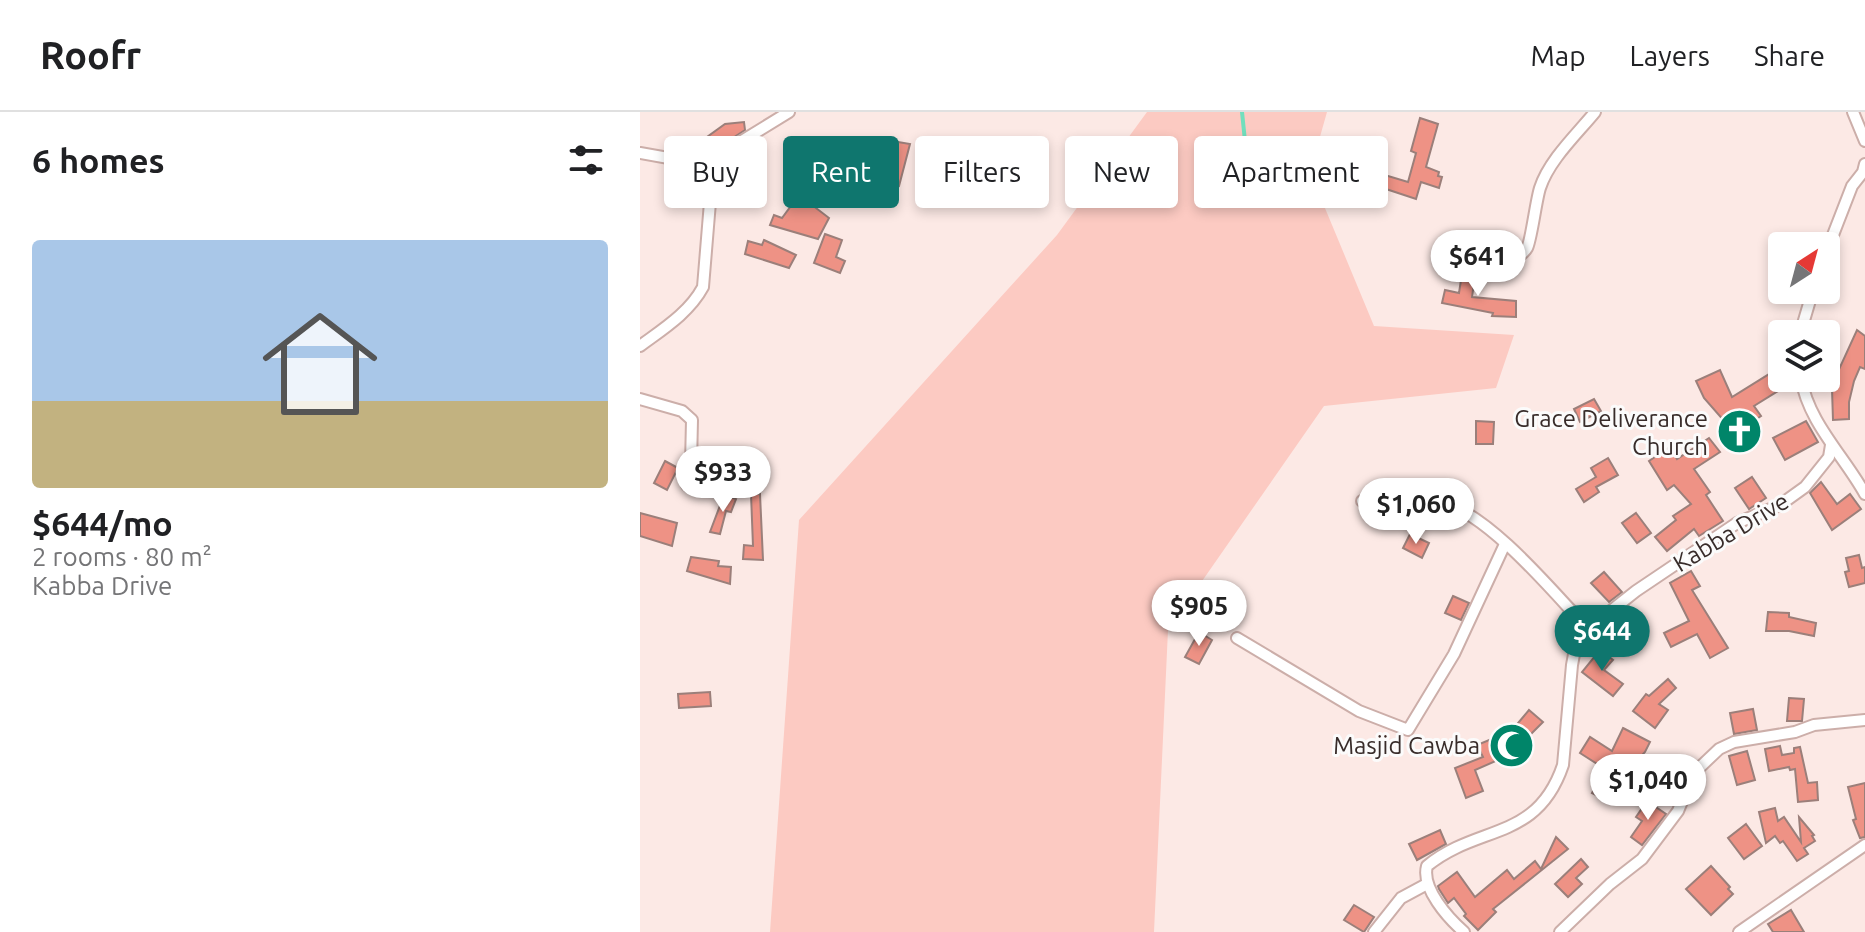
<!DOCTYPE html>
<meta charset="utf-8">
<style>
:root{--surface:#fff;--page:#f6f6f6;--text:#202124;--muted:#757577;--line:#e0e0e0;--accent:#0f766e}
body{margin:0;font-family:Ubuntu,sans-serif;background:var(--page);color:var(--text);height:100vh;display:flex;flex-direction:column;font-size:30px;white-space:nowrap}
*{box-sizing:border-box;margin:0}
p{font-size:26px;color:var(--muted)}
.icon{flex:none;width:44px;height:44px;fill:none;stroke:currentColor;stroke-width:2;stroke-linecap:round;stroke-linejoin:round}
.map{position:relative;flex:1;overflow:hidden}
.sheet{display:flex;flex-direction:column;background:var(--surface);width:640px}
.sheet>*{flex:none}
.top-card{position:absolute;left:24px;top:24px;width:760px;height:72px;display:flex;gap:16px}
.needle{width:52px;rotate:36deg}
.controls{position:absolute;left:1128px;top:120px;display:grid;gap:16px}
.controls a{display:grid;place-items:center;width:72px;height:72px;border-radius:8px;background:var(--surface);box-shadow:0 4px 12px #0003;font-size:40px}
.price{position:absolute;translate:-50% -68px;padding:0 18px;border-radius:28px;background:#fff;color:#222;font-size:26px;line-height:52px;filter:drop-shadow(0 2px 4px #0008)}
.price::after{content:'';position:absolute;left:50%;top:48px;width:24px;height:18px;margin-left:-12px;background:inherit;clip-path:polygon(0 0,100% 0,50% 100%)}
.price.current{background:var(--accent);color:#fff}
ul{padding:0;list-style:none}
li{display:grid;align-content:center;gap:16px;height:424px;padding:0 32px}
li+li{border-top:2px solid var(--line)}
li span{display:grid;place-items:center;height:248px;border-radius:8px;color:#555}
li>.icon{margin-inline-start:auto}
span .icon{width:144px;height:144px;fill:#fffc;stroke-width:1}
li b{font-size:34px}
h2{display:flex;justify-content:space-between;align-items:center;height:96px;padding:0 32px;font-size:34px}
.pill{padding:0 28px;border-radius:8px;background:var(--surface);box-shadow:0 4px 12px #0003;font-size:28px;line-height:72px}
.pill.current{background:var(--accent);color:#fff}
header{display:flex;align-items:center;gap:48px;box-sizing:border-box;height:112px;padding:0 40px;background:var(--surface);border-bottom:2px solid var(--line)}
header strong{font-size:38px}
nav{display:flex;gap:44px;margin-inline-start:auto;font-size:28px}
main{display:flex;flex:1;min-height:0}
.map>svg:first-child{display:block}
</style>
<header>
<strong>Roofr</strong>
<nav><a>Map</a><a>Layers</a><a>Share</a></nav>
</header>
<main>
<section class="sheet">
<h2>6 homes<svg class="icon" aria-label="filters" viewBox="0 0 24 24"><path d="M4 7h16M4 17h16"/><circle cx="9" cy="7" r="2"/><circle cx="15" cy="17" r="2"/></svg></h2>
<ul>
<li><span style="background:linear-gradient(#a9c7e8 65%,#c2b280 0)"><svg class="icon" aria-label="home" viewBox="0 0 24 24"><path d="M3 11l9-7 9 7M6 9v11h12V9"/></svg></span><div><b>$644/mo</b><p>2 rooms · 80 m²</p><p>Kabba Drive</p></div></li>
</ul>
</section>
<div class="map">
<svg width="1225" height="820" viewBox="0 0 1225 820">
<rect width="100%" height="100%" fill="#fce9e5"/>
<polygon fill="#fccac2" points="507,0 687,0 670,60 734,214 874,223 856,276 684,294 528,518 514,820 130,820 159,408 417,123"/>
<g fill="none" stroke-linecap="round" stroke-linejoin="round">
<polyline stroke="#71dfbd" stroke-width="4" points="599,46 605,29 602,0"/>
</g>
<g fill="#ee9285" stroke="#9b7f7a" stroke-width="2">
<polygon points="780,6 798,12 786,55 799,60 798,64 802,65 799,76 781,70 776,87 734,73 738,61 768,70 776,41 771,39"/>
<polygon points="104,10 105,18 76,37 67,25 85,12"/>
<polygon points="258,30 270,32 259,74 245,71 250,47 254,48"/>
<polygon points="173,31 183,44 164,62 156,51 159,48 156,44"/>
<polygon points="159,83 189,106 178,127 130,113 134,103 142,106"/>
<polygon points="185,122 202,128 196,145 205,149 200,161 174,151"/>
<polygon points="124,128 156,143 149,156 105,142 108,129 122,133"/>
<polygon points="823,155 836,157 832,185 876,189 876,205 852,204 853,201 802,191 805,178 819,181"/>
<polygon points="1217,218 1225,224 1225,257 1220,255 1214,269 1209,290 1209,307 1193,308 1192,277 1195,266"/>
<polygon points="1142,254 1142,266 1153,266 1154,269 1114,294 1121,304 1105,315 1110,324 1097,332 1086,311 1064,286 1056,269 1080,258 1092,285"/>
<polygon points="954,287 961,299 940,310 934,297"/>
<polygon points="836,309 854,310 853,332 836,332"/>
<polygon points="1166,309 1178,330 1145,348 1133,326"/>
<polygon points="1069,326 1080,340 1054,357 1070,380 1066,383 1083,409 1059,424 1054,417 1027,439 1015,425 1036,408 1033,404 1051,392 1034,373 1027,378 1009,349 1030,335 1037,347"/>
<polygon points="968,346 978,363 956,375 959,380 944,390 936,377 956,365 951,356"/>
<polygon points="25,349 38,356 27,378 14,371"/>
<polygon points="1112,365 1126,386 1109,397 1095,376"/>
<polygon points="1181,370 1197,392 1210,382 1221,397 1192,418 1170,381"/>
<polygon points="111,382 120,382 123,448 103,447 104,433 113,434"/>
<polygon points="84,383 96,387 91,400 86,399 80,422 70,420"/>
<polygon points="0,401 37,411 32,434 0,424"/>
<polygon points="996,401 1011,421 997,431 982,411"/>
<polygon points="770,422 789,431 782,446 763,436"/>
<polygon points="1219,443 1222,456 1225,455 1225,471 1209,475 1205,460 1209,459 1206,446"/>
<polygon points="51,445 79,449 78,454 91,455 90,472 47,459"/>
<polygon points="1051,459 1060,474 1052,478 1088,536 1070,546 1057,522 1031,535 1024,521 1049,509 1030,471"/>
<polygon points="964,460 982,480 969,490 951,471"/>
<polygon points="813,484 829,491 821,508 805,501"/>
<polygon points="989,495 1001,511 989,521 977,504"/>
<polygon points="1128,500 1149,501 1149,505 1176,511 1174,524 1149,519 1126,519"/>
<polygon points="559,520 572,528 559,552 545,545"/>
<polygon points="960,538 973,548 964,558 983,572 973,584 942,560"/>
<polygon points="1028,567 1036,576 1019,592 1028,598 1015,616 993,599 1006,582 1009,584"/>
<polygon points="70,580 71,594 39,596 38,582"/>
<polygon points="1149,586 1164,587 1162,609 1147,609"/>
<polygon points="1113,597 1117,618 1094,622 1090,601"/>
<polygon points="889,598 903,610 889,624 876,643 874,641 835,658 843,679 826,686 815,656 843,645 837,633 854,626 858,635"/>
<polygon points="983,616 1010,630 1005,640 994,652 1017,664 1011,675 980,658 964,687 952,681 965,657 940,641 950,625 972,639"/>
<polygon points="1140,634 1142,643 1154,641 1154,636 1160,635 1168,671 1177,670 1178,688 1158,690 1155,657 1150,658 1149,655 1129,659 1125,637"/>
<polygon points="1107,639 1115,668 1097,673 1089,644"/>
<polygon points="1225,671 1225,725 1220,726 1213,708 1216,707 1208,675"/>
<polygon points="1007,689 1026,702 1002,733 991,725 1002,709 996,705"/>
<polygon points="1135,696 1138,709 1144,705 1161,730 1159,705 1174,723 1172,724 1175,729 1164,736 1168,742 1157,749 1143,729 1140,731 1135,724 1126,731 1119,700"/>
<polygon points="1106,712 1122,734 1104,747 1088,726"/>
<polygon points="800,718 806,732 777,748 769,732"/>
<polygon points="916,725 928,737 853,797 856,800 838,818 824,804 826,802 814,786 808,791 799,777 798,774 817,760 835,785 867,758 874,767 895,749 901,757"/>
<polygon points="941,747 948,755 936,766 942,772 928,785 915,772"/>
<polygon points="1071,754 1090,775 1088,777 1093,782 1071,803 1046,777"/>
<polygon points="714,793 734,805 724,820 704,808"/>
<polygon points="1151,798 1164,820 1133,820 1128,812"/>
</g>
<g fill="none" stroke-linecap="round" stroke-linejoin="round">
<defs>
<g id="minor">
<polyline points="1213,0 1225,29"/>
<polyline points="0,41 73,54"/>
<polyline points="1186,141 1212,74 1223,60 1225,52"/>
<path d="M844 161C856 154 880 148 887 136 891 130 896 88 900 76 909 48 937 22 955 0"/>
<polyline points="1160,222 1173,178"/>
<path d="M0 234C23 217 49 201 63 175L73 54 92 35 149 0"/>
<path d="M1161 266C1168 310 1204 344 1225 382"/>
<polyline points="0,287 42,299 52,308 51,352 47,373"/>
<path d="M722 389C748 389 779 386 803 391 849 402 915 482 948 517"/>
<polyline points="597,526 719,599 768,618 814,542 865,432"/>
<polyline points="734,820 761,786 787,772"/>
<path d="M824 820C808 806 781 776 787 754 838 712 897 730 923 653L932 553 935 537 948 517 996 479 1097 411 1140 393 1165 375 1189 345 1191 333"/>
<polyline points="920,820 970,772 1002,747 1038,699 1049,672 1059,656 1079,637 1094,630 1155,620 1174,613 1225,608"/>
<polyline points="1099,820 1225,733"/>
</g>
</defs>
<use href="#minor" stroke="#ccaea9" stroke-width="14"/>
<use href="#minor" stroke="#fff" stroke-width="10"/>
</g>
<defs>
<symbol id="church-disc" viewBox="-11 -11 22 22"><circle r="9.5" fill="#008569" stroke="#fbfbfb"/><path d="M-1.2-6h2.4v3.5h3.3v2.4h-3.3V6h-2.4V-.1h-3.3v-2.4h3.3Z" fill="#fff"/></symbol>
<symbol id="mosque-disc" viewBox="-11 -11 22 22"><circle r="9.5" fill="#008569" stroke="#fbfbfb"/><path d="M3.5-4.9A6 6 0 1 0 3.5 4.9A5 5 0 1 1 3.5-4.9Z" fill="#fff"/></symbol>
</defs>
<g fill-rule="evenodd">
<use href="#church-disc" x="1074" y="294" width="51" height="51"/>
<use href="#mosque-disc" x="846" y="608" width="51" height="51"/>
</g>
<g text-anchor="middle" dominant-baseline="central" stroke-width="6" stroke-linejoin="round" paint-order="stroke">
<g font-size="24" fill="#382c2a" stroke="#fbfbfb" text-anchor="end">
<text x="1068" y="306">Grace Deliverance<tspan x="1068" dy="28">Church</tspan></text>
<text x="840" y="633">Masjid Cawba</text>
</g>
<g font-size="24" fill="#382c2a" stroke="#fbfbfb">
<text transform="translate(1091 420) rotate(-31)">Kabba Drive</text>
</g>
</g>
</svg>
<div class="controls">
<a><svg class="needle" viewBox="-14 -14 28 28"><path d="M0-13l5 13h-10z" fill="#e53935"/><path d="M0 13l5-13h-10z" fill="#757577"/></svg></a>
<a><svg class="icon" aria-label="layers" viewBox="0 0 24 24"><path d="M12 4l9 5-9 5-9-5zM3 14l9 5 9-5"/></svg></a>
</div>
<b class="price" style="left:838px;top:186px">$641</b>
<b class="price" style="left:83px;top:402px">$933</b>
<b class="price" style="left:776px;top:434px">$1,060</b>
<b class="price" style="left:559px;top:536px">$905</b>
<b class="price current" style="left:962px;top:561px">$644</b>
<b class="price" style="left:1008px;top:710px">$1,040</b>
<div class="top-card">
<a class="pill">Buy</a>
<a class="pill current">Rent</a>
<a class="pill">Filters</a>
<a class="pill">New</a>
<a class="pill">Apartment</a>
</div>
</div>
</main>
